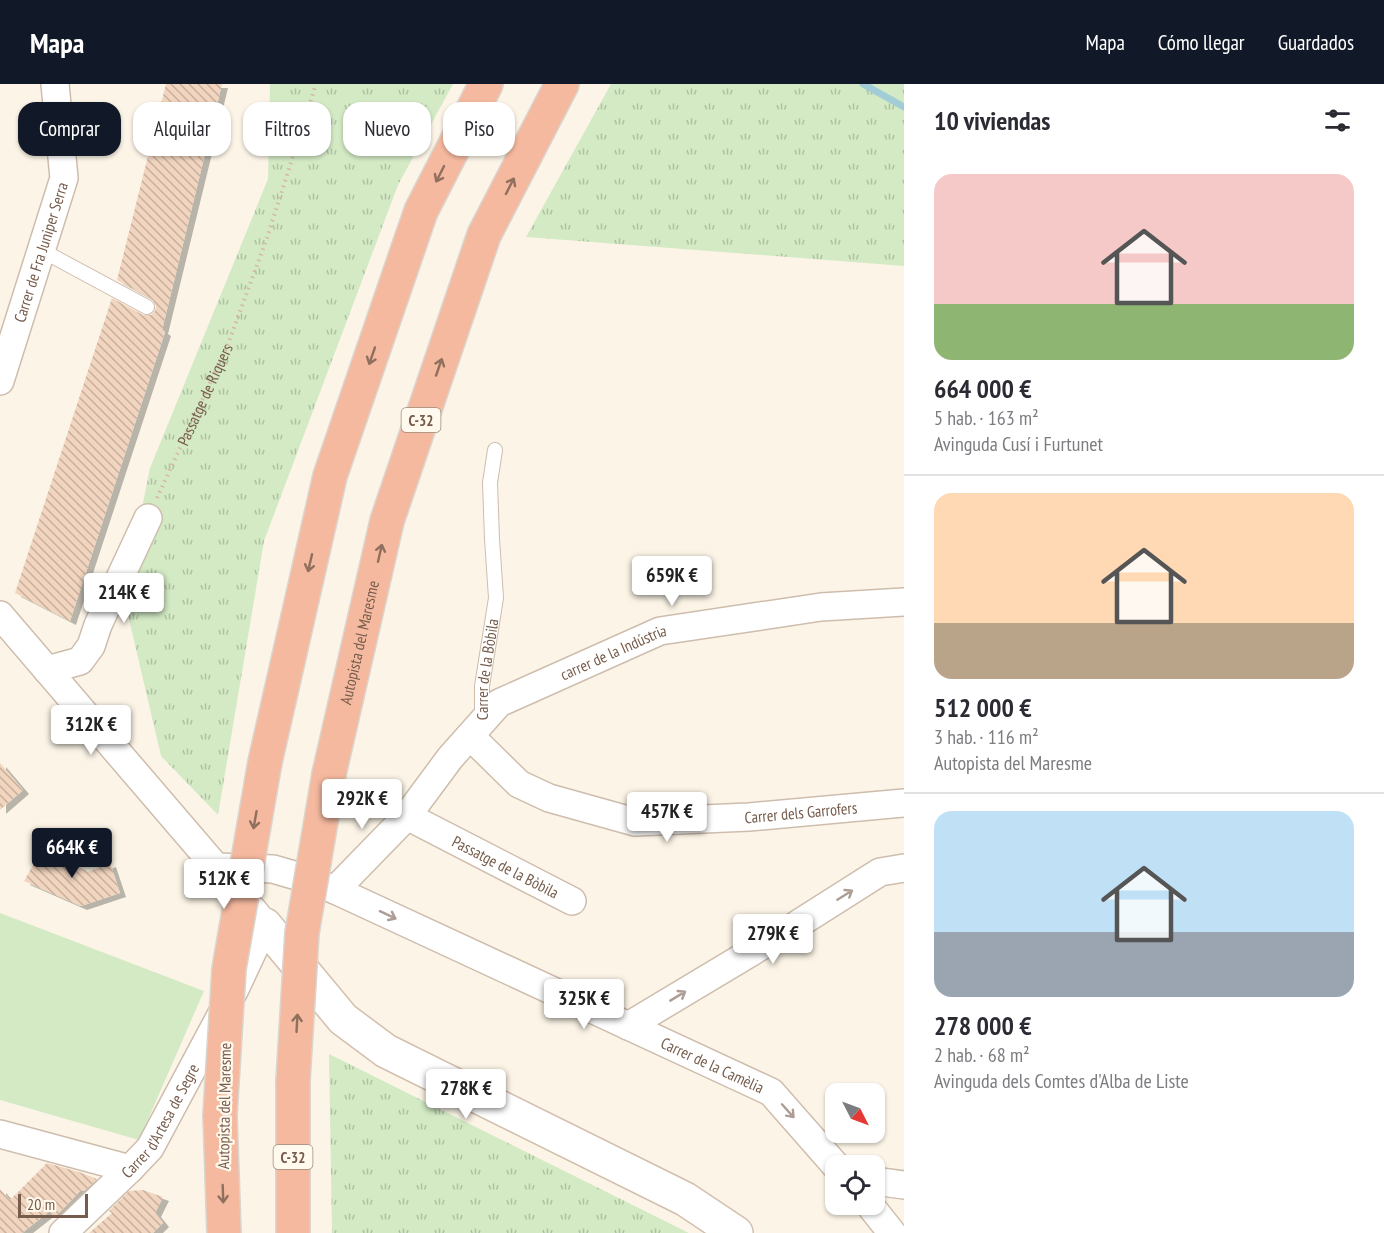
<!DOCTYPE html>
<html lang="es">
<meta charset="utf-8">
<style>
:root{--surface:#fff;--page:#f2f2f3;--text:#2b2b33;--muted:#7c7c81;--line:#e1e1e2;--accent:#111827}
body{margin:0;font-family:"PT Sans Narrow",sans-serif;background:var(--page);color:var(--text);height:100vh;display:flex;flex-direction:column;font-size:22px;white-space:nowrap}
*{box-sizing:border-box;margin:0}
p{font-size:20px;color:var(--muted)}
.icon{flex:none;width:33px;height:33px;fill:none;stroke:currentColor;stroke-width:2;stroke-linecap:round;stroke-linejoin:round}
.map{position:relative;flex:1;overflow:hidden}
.panel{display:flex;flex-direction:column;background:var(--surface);width:480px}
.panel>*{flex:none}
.banner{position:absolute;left:18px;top:18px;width:570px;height:54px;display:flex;gap:12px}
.needle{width:39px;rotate:132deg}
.fabs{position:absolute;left:825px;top:999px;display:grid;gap:12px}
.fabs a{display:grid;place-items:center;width:60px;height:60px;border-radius:12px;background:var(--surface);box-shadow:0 2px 4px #0004;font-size:30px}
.scale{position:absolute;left:18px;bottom:15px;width:70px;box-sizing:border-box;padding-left:6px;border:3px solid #765c4c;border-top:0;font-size:16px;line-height:21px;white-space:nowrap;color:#765c4c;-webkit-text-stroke:4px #fff9ee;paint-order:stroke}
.price{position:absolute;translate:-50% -51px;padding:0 14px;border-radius:6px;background:#fff;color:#222;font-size:20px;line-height:39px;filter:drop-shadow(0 2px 3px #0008)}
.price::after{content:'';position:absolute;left:50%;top:36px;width:18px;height:14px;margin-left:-9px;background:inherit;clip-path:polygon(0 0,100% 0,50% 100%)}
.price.on{background:var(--accent);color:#fff}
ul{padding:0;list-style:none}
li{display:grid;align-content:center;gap:12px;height:318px;padding:0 30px}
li+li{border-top:2px solid var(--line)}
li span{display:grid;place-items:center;height:186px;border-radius:18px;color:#555}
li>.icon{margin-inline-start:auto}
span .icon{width:108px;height:108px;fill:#fffc;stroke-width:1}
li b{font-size:26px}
h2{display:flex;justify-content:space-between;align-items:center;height:72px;padding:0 30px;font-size:26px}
.pill{padding:0 21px;border-radius:18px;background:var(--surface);box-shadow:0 2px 4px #0004;font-size:21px;line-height:54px}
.pill.on{background:var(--accent);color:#fff}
header{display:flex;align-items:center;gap:36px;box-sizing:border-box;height:84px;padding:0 30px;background:var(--accent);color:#fff}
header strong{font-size:28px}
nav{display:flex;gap:33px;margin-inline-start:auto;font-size:21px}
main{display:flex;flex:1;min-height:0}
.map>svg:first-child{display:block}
</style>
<header>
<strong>Mapa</strong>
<nav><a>Mapa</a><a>Cómo llegar</a><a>Guardados</a></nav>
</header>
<main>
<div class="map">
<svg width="904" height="1149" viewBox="0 0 904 1149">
<defs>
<pattern id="grass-tufts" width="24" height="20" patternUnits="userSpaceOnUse" patternTransform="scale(1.5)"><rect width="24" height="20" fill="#d3eac5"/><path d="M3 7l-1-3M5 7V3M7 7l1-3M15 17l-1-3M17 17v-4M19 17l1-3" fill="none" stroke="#b0c1a2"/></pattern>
<pattern id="building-back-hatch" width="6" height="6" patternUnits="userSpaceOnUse" patternTransform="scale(1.5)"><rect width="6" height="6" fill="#f1d5bf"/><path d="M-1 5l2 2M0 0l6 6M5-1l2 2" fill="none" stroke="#c8b09d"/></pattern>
<filter id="shadow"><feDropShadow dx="6" dy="4" stdDeviation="0" flood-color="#0004"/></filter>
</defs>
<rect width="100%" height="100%" fill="#fcf5e7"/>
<g fill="url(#grass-tufts)">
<polygon points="270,0 453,0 398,101 264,457 218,731 161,672 124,514 150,384 268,95"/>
<polygon points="611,0 904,0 904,182 526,153"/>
<polygon points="329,970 683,1146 688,1149 332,1149"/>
</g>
<polygon fill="#d3eac5" points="0,829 204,907 139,1056 0,1016"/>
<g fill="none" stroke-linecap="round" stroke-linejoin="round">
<polyline stroke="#a2cdd7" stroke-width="7" points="863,0 904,23"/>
</g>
<g fill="url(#building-back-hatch)" filter="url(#shadow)">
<polygon points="166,0 222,0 162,246 165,248 70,537 15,509 112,214 143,231 151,231 155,227 156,222 152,215 117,196"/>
<polygon points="0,679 23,706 0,726"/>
<polygon points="43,763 88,788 110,779 120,809 81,822 24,797"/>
<polygon points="47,1079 79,1088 97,1095 84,1107 81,1106 55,1133 50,1127 22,1149 0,1149 0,1105 10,1116"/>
<polygon points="143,1106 163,1113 155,1129 163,1139 153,1149 89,1149 112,1129 109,1127 129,1107"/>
</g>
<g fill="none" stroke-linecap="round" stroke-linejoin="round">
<defs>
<g id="lane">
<polyline points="41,166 147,223"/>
<path id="s2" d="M482 636V602L496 514 492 455 490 399 495 366"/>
<polyline points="102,651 118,636"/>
</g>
<g id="street">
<path id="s3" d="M0 297 64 94 55 0"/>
<polyline points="0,531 228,797"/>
<polyline points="47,586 80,577 91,562 98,541 148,434"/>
<path id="s4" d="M470 652 519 700 549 714 635 738 749 733 904 719"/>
<path id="s5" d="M407 732 572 817"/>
<path id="s6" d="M217 783 273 785 304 794 335 806 407 732 450 674 499 619 660 547 821 523 904 518"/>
<path id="s7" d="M335 806 771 1008 836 1082"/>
<polyline points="628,942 798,840 880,788 904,784"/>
<polyline points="0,1050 130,1085"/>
<polyline points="874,1097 904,1101"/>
<polyline points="869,1120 892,1149"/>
<path id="s8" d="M63 1149 130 1085 150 1064 235 905 265 841 253 826"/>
</g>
<polyline id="secondary" points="265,841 343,935 386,967 685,1115 736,1149"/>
<g id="highway">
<polyline points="265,678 330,392 421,127 486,0"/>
<path id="s9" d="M329 690 387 437 484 151 562 0"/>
<polyline points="220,1031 224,1149"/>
<polyline points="293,1149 293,997"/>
</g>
</defs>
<use href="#lane" stroke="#cebdad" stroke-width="16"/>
<use href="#street" stroke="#cebdad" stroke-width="30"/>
<use href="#secondary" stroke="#d3bfae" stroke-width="36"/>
<use href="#highway" stroke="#dbd5d0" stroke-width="36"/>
<path stroke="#d6b8a2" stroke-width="4" stroke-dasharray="1.5 4.5" stroke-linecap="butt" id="s1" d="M157 414 228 260 267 154 316 0"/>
<use href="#lane" stroke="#fff" stroke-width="14"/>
<use href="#street" stroke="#fff" stroke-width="27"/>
<use href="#secondary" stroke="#fff" stroke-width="33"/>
<use href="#highway" stroke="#f5b99f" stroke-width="33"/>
<defs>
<g id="highway-bridge">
<polyline points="293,997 302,849 329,690"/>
<polyline points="220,1031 229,885 265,678"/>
</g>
</defs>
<use href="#highway-bridge" stroke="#dbd5d0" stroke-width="36" stroke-linecap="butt"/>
<use href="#highway-bridge" stroke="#f5b99f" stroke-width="33"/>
</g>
<defs><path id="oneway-shaft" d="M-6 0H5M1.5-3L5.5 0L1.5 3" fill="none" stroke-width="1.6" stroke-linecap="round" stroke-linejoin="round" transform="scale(1.5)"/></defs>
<g stroke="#8f6f5d">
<use href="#oneway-shaft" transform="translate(440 90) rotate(117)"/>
<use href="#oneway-shaft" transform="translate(510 102) rotate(-63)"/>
<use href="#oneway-shaft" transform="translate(372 272) rotate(109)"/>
<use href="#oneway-shaft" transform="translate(439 283) rotate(-71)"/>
<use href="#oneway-shaft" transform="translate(380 469) rotate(-77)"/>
<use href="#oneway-shaft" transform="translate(310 479) rotate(103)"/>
<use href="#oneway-shaft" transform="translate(255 736) rotate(100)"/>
<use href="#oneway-shaft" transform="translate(297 939) rotate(-87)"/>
<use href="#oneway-shaft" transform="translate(223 1110) rotate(88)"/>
</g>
<g stroke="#ad9d94">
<use href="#oneway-shaft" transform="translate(845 811) rotate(-32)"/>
<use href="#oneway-shaft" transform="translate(388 831) rotate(25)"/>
<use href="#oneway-shaft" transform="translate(678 912) rotate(-31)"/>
<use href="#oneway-shaft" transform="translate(788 1027) rotate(48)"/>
</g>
<g text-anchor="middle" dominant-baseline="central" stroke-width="4.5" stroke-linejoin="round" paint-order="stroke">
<g fill="#fff9ee" stroke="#9f8b7d" stroke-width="1.5">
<rect x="401.5" y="324" width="39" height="24" rx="4.5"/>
<rect x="273.5" y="1061" width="39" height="24" rx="4.5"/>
</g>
<g font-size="15" font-weight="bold" fill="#765c4c">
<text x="421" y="336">C-32</text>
<text x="293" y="1073">C-32</text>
</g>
<g font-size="16" fill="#765c4c" stroke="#fff9ee">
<text stroke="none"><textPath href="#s3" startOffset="135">Carrer de Fra Juniper Serra</textPath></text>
<text stroke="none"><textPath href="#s1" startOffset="114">Passatge de Riquers</textPath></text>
<text stroke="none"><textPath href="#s9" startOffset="135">Autopista del Maresme</textPath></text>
<text stroke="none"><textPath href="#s6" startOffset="496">carrer de la Indústria</textPath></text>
<text stroke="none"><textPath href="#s2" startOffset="51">Carrer de la Bòbila</textPath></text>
<text stroke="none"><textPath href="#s4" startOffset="357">Carrer dels Garrofers</textPath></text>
<text stroke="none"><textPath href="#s5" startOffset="111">Passatge de la Bòbila</textPath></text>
<text stroke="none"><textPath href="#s7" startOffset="416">Carrer de la Camèlia</textPath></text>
<text transform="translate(224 1022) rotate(-89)">Autopista del Maresme</text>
<text stroke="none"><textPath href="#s8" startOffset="150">Carrer d'Artesa de Segre</textPath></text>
</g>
</g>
</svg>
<div class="fabs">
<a><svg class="needle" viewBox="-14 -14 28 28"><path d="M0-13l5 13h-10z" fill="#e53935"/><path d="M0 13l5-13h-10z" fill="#7c7c81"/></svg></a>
<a><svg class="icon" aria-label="locate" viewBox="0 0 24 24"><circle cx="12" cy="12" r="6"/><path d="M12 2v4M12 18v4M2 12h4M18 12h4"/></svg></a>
</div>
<div class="scale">20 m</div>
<b class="price" style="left:672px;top:523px">659K €</b>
<b class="price" style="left:124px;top:540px">214K €</b>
<b class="price" style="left:91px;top:672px">312K €</b>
<b class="price" style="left:362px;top:746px">292K €</b>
<b class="price" style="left:667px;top:759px">457K €</b>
<b class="price on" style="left:72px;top:795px">664K €</b>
<b class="price" style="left:224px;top:826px">512K €</b>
<b class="price" style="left:773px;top:881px">279K €</b>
<b class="price" style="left:584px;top:946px">325K €</b>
<b class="price" style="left:466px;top:1036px">278K €</b>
<div class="banner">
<a class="pill on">Comprar</a>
<a class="pill">Alquilar</a>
<a class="pill">Filtros</a>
<a class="pill">Nuevo</a>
<a class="pill">Piso</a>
</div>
</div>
<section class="panel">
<h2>10 viviendas<svg class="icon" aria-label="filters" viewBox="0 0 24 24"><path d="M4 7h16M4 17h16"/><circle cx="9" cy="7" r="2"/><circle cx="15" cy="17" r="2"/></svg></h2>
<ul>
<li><span style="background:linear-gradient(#f6c9c9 70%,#8fb573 0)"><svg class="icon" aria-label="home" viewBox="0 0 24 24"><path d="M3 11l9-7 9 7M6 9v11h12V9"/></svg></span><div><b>664 000 €</b><p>5 hab. · 163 m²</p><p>Avinguda Cusí i Furtunet</p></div></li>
<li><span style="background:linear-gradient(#ffd9b3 70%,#b9a48a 0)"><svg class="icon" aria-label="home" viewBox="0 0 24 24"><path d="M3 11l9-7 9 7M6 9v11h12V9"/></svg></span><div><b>512 000 €</b><p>3 hab. · 116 m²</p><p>Autopista del Maresme</p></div></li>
<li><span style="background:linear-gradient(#bfe0f5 65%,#9aa5b1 0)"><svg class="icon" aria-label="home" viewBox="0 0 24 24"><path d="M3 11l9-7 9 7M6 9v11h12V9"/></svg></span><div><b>278 000 €</b><p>2 hab. · 68 m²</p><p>Avinguda dels Comtes d'Alba de Liste</p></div></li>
</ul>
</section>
</main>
